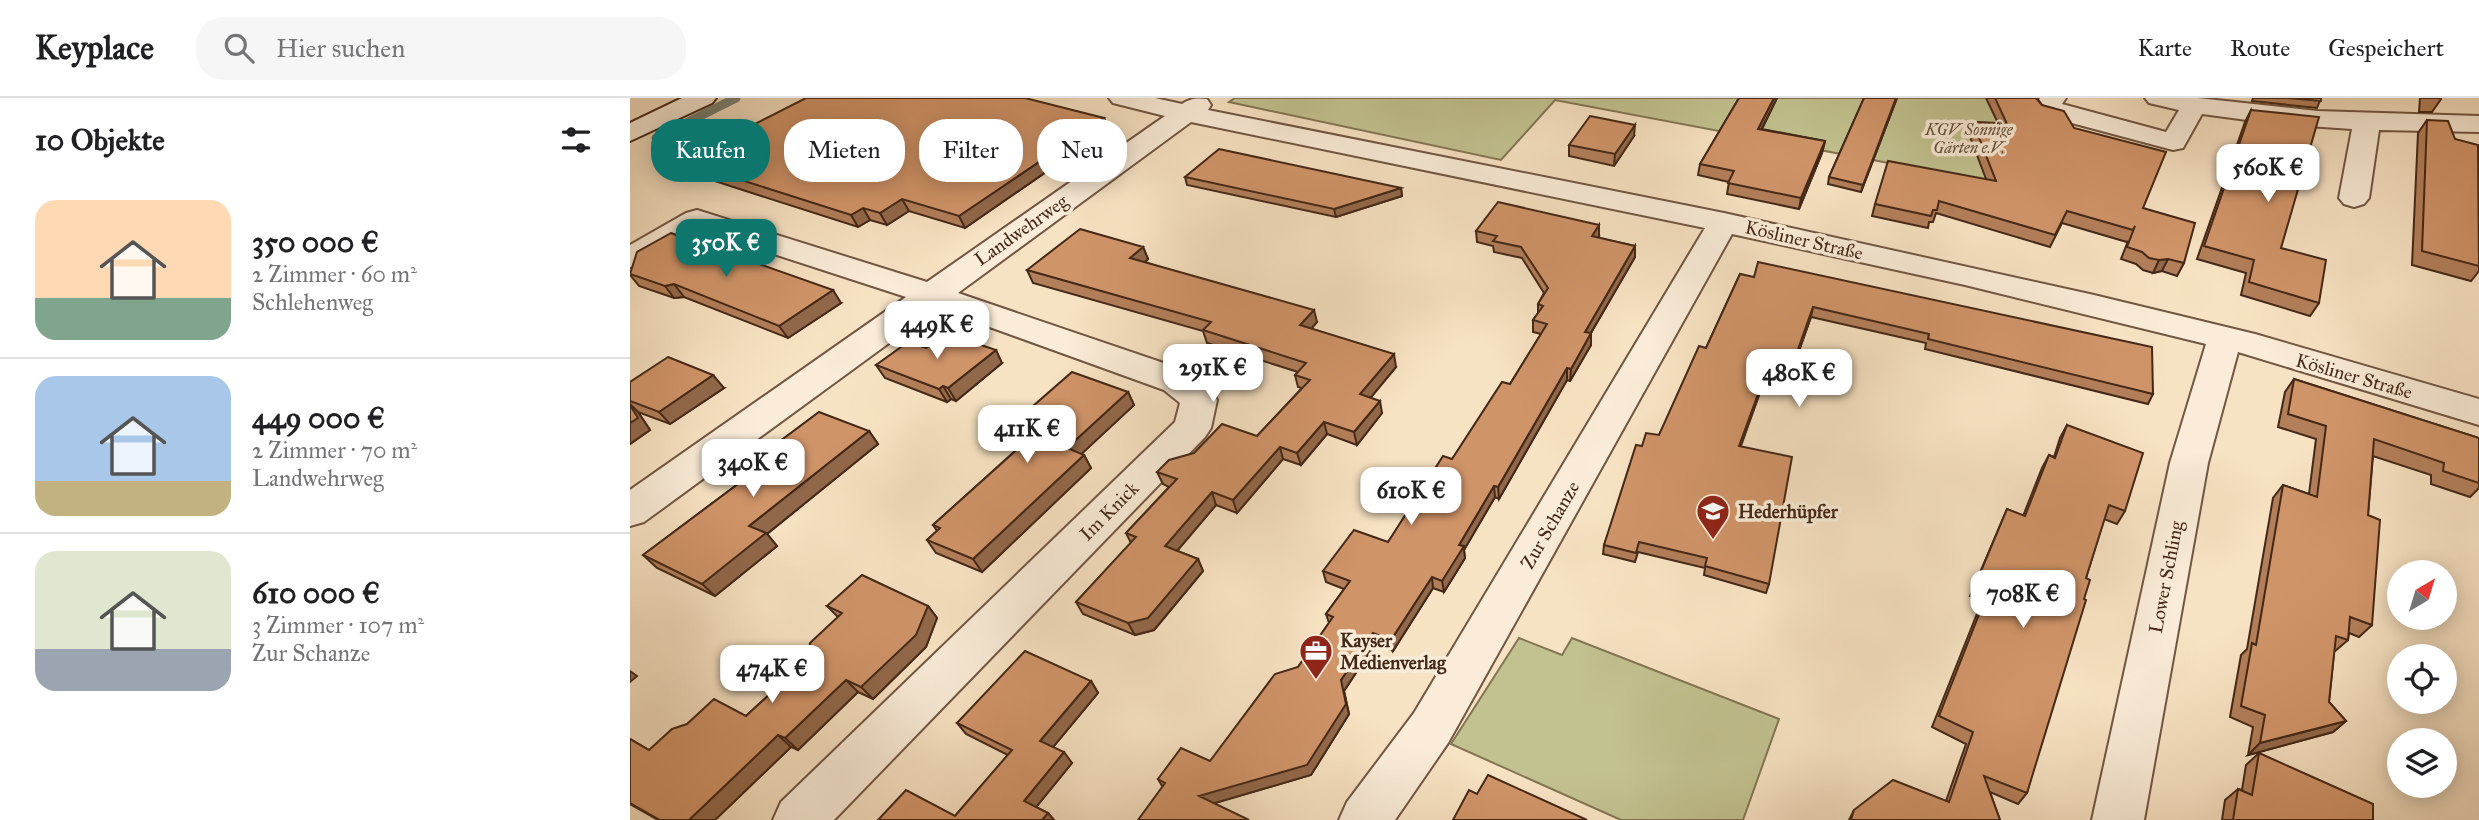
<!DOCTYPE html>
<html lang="de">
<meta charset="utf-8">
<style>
:root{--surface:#fff;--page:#f6f6f6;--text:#202124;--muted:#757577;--line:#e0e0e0;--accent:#0f766e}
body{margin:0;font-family:"IM FELL Great Primer",serif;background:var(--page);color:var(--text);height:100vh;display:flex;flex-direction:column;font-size:26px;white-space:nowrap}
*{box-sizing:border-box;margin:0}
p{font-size:23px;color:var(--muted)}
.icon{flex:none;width:38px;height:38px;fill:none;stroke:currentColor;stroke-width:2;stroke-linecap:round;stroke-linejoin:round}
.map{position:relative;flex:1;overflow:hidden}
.panel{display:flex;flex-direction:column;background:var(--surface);width:630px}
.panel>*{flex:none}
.top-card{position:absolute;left:21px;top:21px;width:665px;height:63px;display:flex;gap:14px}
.needle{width:46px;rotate:38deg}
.controls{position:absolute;left:1757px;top:462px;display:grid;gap:14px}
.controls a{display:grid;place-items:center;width:70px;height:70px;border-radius:50%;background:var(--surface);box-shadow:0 4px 18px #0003;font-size:35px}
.price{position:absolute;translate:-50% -60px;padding:0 16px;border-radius:14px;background:#fff;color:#222;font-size:23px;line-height:46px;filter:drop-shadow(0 2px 4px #0008)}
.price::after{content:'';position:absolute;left:50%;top:42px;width:21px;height:16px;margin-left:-10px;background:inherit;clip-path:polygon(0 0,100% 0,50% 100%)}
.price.active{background:var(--accent);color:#fff}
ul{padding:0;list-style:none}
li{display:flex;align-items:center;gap:21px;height:175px;padding:0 35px}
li+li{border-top:2px solid var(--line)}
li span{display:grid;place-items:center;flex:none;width:196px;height:140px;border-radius:21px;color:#555}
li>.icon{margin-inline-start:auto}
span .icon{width:84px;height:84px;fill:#fffc;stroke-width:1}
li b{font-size:30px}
h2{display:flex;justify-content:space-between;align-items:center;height:84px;padding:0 35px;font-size:30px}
.tag{padding:0 24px;border-radius:28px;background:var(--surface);box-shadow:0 4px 18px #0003;font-size:24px;line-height:63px}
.tag.active{background:var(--accent);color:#fff}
header{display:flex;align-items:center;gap:42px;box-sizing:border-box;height:98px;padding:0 35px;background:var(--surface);border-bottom:2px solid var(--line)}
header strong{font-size:33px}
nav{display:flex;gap:38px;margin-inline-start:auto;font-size:24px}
.search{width:490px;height:63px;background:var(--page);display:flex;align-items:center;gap:18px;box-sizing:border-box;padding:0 24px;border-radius:28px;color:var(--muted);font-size:26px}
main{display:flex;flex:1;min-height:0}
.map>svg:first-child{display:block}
</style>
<header>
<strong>Keyplace</strong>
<div class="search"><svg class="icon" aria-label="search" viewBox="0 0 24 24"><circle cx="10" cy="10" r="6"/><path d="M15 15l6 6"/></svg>Hier suchen</div>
<nav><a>Karte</a><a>Route</a><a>Gespeichert</a></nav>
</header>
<main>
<section class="panel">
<h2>10 Objekte<svg class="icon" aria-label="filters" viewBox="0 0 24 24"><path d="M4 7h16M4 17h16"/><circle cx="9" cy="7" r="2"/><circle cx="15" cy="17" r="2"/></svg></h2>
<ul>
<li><span style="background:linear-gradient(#ffd9b3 70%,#7fa58c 0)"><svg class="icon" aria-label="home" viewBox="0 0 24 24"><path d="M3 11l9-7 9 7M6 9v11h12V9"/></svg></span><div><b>350 000 €</b><p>2 Zimmer · 60 m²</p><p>Schlehenweg</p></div></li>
<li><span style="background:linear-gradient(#a9c7e8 75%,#c2b280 0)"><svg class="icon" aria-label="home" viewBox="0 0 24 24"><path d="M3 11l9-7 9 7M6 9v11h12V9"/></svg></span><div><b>449 000 €</b><p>2 Zimmer · 70 m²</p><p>Landwehrweg</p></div></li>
<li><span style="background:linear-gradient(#dfe7d0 70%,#9aa5b1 0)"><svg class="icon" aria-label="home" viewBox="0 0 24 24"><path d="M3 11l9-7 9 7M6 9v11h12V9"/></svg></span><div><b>610 000 €</b><p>3 Zimmer · 107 m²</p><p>Zur Schanze</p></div></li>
</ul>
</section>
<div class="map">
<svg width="1849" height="722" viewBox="0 0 1849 722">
<rect width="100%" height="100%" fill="#f7e2c3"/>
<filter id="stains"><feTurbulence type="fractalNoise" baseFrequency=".00286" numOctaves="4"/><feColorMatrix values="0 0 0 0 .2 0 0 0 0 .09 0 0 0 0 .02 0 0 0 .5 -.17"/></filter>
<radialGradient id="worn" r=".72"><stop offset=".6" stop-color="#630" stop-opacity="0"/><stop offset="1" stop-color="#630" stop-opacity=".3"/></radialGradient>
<g fill="#c2c290" stroke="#837554" stroke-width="2">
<polygon points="605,0 1415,0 1359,84 925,2 871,62 599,4"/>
<polygon points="889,540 932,557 942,540 1149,621 1113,722 991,722 821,646"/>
</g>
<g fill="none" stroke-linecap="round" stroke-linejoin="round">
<polyline stroke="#798275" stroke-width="9" points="26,40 106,0"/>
<defs>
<g id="minor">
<path d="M479 0H525L552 6C561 0 567 0 577 1L581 7 578 12 1094 115 1464 197 1625 236 1849 301V327L1608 254 1578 365 1514 722H1462L1540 365 1576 246 1335 187 1102 136 818 645 765 722H709L717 704 784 615 1075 130 561 24 328 195 560 274 582 293 587 302 581 330 575 339 204 722H143L151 704 545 324 550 305 534 292 307 210 14 424 0 428V392L276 199 70 132 11 167 0 169V147L56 115 67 112 297 184 535 18 483 5Z"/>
<polygon points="1410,0 1436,0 1432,6 1536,34 1549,12 1519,5 1515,0 1568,0 1687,13 1849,18 1849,34 1749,32 1739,100 1734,106 1724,109 1714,106 1709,100 1722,31 1647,26 1572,16 1553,50 1543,52 1408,16 1404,10"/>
</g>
<polygon id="secondary" points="52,0 86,0 82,5 0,43 0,25"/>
</defs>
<use href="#minor" stroke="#715642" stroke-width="4"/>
<use href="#secondary" stroke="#442817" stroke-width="4"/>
<use href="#minor" fill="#faecd8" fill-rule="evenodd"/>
<use href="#secondary" fill="#faecd8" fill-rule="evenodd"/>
</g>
<g fill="#b37f5a" stroke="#442817" stroke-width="2">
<polygon points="1109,0 1147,0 1132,31 1195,43 1192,55 1169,111 1097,96 1099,84 1068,77 1070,66"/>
<polygon points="1234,0 1267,0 1231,94 1198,86 1199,79"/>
<polygon points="1356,0 1407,0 1412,7 1444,30 1513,110 1554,165 1547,178 1532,173 1523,175 1513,172 1506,166 1491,161 1498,143 1497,144 1432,125 1420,149 1306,115 1303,124 1299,124 1298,130 1242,118 1245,106 1356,81 1339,36 1343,24 1368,25"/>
<polygon points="1623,0 1691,0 1687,10 1622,3"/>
<polygon points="1790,0 1810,0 1811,1 1802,14 1789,14"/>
<polygon points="1621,12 1651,150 1689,205 1680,218 1611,197 1616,175 1567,161 1615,24"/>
<polygon points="474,20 478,31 335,130 279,113 257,127 240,122 228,129 66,77 58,65 101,42 99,39"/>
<polygon points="1797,22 1825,41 1848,92 1849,173 1841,183 1782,167 1788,35"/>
<polygon points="1004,38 984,68 939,58 939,47"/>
<polygon points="555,79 771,90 772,98 706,119 557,87"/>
<polygon points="846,133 969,138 968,140 1005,148 1005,159 961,235 961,247 940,283 937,282 869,401 865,399 834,452 835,460 814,494 803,490 763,553 745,546 714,593 719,616 681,677 584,705 532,688 528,681 580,663 668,569 699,525 696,516 714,491 696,484 693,473 758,444 880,286 911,236 903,234 903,222 908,215 908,206 914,195 892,160 864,154 863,148 847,144"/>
<polygon points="513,149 518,161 515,164 687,224 681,231 766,269 740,300 752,315 727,347 697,336 671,367 653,361 607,415 586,407 547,453 568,461 573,473 524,532 505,537 453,516 446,504 501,445 496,435 539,389 533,386 527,374 627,338 672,290 668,289 665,277 668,274 577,245 573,233 403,185 397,172"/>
<polygon points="0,173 211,205 158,240 54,199 44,200 9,188 0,177"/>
<polygon points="1110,176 1523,296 1518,306 1295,251 1296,245 1181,219 1159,281 1137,275 1111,348 1139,486 1136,495 1074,477 1075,470 1008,454 1005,464 973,456 974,447 1012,348 1029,337 1076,250"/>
<polygon points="296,250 372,265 326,303 321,301 317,304 255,280 246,267"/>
<polygon points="1664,281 1849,340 1849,390 1840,399 1801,386 1801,377 1743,358 1738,417 1742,527 1729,539 1719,535 1718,542 1704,554 1699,604 1716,623 1703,634 1618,657 1623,629 1600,619 1611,557 1617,551 1643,400 1653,387 1679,396 1686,341 1648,329 1655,294"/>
<polygon points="0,284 94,290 40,326 8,314 20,332 0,346"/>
<polygon points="498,294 504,307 451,356 454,357 461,370 352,474 306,455 297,442 307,433 303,427 394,345 386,342 379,329"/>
<polygon points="1437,327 1495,413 1487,426 1474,421 1456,480 1397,695 1388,706 1360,694 1370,722 1219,722 1224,712 1316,703 1336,646 1302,629 1352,503 1340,498 1377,411 1393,418 1412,370 1419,357 1424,359 1430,340"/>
<polygon points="239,333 248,346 137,436 147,448 85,498 27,470 13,457 128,371 122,364"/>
<polygon points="197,508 298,508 307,520 296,549 243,601 228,594 168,652 161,649 85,722 28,722 0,706 0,641 19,652 57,626 116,618 178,561 208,519"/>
<polygon points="461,583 468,595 423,649 442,665 406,709 418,715 424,722 248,722 325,718 378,657 336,636 327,625"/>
<polygon points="1629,655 1743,722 1592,722 1595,702 1608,691 1612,692 1616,667"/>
</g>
<g fill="#92684a" stroke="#442817" stroke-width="2">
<polygon points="1144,0 1147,0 1126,42 1128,31"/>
<polygon points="1266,0 1267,0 1231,94 1233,87"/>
<polygon points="474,20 478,31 335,130 329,118"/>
<polygon points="1005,27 1004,38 984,68 985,56"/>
<polygon points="1195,43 1192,55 1169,111 1171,100"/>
<polygon points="771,90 772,98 706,119 704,111"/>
<polygon points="272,101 279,113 257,127 250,115"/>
<polygon points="233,110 240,122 228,129 221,117"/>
<polygon points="969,127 969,138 962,150 962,138"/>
<polygon points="1005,148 1005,159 955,245 955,234"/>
<polygon points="513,149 518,161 505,172 500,160"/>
<polygon points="1538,161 1532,173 1523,175 1529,162"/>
<polygon points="44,186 54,199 44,200 35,188"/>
<polygon points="203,192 211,205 158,240 149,228"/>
<polygon points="1183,209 1181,219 1159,281 1161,271"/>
<polygon points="684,212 687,224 673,240 670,227"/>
<polygon points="961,235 961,247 940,283 941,271"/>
<polygon points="366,252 372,265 326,303 318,290"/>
<polygon points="764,256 766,269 733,309 730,296"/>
<polygon points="1139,266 1137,275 1107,357 1109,348"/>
<polygon points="937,270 937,282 869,401 868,389"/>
<polygon points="83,277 94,290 40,326 29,314"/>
<polygon points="313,288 321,301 317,304 309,291"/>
<polygon points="498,294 504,307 444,363 437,350"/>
<polygon points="750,303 752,315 727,347 724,334"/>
<polygon points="0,306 8,314 20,332 0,346"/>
<polygon points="694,324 697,336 671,367 667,355"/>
<polygon points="239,333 248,346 137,436 147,448 85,498 72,486 119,428"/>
<polygon points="650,349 653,361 607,415 603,402"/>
<polygon points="454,357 461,370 352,474 343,461"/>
<polygon points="864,388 865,399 834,452 835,460 814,494 812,483 829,447"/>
<polygon points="582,394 586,407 541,460 535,448"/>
<polygon points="568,461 573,473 524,532 505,537 498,525"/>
<polygon points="802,479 803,490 763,553 761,542"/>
<polygon points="298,508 307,520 296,549 243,601 231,589"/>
<polygon points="743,535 745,546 714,593 719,616 681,677 575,708 569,698 711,582"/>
<polygon points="0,573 7,578 0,584"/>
<polygon points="216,582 228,594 168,652 155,640"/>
<polygon points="461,583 468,595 419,654 410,643"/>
<polygon points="1716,623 1703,634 1618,657 1630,645"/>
<polygon points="148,637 161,649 85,722 59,722"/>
<polygon points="434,654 442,665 403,713 394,703"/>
<polygon points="418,715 424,722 412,722"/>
</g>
<g fill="#d09469" stroke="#442817" stroke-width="2">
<polygon points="176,0 395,0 474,20 329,118 272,101 250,115 233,110 221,117 58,65 103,41 99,39"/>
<polygon points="1109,0 1144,0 1128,31 1195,43 1171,100 1098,85 1104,73 1070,66"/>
<polygon points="1234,0 1266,0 1233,87 1199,79"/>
<polygon points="1365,0 1406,0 1412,7 1434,13 1444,30 1536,54 1513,110 1565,125 1554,165 1538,161 1529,162 1519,160 1512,154 1497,149 1505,128 1503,132 1437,113 1425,137 1309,103 1307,112 1303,112 1301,118 1245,106 1258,63 1366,83 1343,24 1377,26"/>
<polygon points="1658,0 1691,0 1691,3"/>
<polygon points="1621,12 1689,19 1651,150 1696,162 1689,205 1619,184 1624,162 1574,148"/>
<polygon points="960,18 1005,27 985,56 939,47"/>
<polygon points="1797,22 1818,23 1825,41 1848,47 1849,168 1792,153"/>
<polygon points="589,51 771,90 704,111 555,79"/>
<polygon points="868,104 969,127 962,138 1005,148 955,234 961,235 941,271 937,270 868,389 864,388 829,447 834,448 812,483 802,479 761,542 743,535 711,582 716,606 677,667 569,698 619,722 508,722 535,685 528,681 551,650 580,663 645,576 668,569 703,519 696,516 720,483 693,473 724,432 758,444 813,358 822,361 872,284 880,286 917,226 903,222 913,208 908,206 918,190 891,149 863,143 867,138 846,133"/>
<polygon points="450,131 513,149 500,160 684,212 670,227 764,256 730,296 750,303 724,334 694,324 667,355 650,349 603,402 582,394 535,448 568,461 518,520 498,525 446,504 506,439 496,435 547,381 527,374 539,362 564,355 592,326 627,338 680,282 665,277 676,265 573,232 581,224 397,172"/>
<polygon points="41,135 203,192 149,228 44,186 35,188 0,176 7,154"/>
<polygon points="1128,164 1522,249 1523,296 1298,241 1299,236 1183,209 1161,271 1139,266 1109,348 1162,359 1139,486 1075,468 1077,460 1009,444 1006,455 974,447 1006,347 1012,348 1016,335 1029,337 1069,248 1076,250 1110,176 1124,179"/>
<polygon points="316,235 366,252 318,290 313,288 309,291 246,267 278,244 296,250"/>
<polygon points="38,259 83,277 29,314 0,303 0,284"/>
<polygon points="442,274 498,294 437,350 454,357 343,461 297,442 310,430 303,427 402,338 379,329"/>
<polygon points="1664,281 1849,340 1849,385 1813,373 1814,365 1744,341 1738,417 1750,422 1742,527 1720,519 1718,542 1706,538 1699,604 1716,623 1630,645 1635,617 1611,608 1622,545 1626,547 1653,387 1687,399 1696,328 1658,316"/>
<polygon points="0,307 8,320 0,325"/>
<polygon points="189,314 239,333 119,428 136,435 72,486 13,457 132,368 122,364"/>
<polygon points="1437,327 1513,355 1495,413 1479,407 1456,480 1460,482 1454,501 1456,502 1397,695 1354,678 1370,722 1221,722 1224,712 1263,682 1319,704 1343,634 1309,618 1359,491 1346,485 1377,411 1395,418 1419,357 1425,360"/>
<polygon points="232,477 298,508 286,537 231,589 216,582 155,640 148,637 59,722 30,722 0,705 0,641 19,652 42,631 57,626 84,601 116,618 178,561 180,545 212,515 197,508"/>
<polygon points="395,553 461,583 410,643 434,654 394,703 418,715 412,722 248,722 276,692 325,718 382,652 327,625"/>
<polygon points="1629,655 1743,706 1743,722 1603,722 1608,691 1622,697"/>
<polygon points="858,677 957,722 823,722 839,692 847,696"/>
</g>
<defs>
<symbol id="school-pin" viewBox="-11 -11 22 30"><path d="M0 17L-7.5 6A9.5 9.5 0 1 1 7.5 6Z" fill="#8f2418" stroke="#faecd8"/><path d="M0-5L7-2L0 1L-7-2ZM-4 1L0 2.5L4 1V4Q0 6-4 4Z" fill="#fff"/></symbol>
<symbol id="office-pin" viewBox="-11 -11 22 30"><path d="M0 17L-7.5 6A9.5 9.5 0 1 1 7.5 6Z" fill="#8f2418" stroke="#faecd8"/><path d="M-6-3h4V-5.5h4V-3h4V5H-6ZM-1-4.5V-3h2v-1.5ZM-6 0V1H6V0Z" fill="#fff"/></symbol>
</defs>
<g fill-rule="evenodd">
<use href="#school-pin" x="1064" y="394" width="38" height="52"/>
<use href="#office-pin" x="667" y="534" width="38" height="52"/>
</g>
<g text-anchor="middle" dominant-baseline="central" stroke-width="7" stroke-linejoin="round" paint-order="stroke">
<g font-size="16" font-style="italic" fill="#644e35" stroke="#faecd8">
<text x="1339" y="31">KGV Sonnige<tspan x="1339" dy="18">Gärten e.V.</tspan></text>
</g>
<g font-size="19" fill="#442817" stroke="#faecd8">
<text transform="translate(391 132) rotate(-35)">Landwehrweg</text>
<text transform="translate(1174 142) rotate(13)">Kösliner Straße</text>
<text transform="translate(1724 278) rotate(16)">Kösliner Straße</text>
<text transform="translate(479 413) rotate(-45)">Im Knick</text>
<text transform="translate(920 427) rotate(-60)">Zur Schanze</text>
<text transform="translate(1536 479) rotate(-79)">Lower Schling</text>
</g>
<g font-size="19" font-weight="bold" fill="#442817" stroke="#faecd8" text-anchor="start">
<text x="1108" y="413">Hederhüpfer</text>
<text x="710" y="542">Kayser<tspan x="710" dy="22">Medienverlag</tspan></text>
</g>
</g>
<rect width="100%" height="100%" filter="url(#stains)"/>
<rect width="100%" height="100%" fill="url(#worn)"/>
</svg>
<div class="controls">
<a><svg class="needle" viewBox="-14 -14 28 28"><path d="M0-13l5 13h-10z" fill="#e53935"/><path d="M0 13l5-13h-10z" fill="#757577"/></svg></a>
<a><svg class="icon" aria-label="locate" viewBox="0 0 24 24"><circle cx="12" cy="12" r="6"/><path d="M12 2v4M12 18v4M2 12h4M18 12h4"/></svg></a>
<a><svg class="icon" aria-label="layers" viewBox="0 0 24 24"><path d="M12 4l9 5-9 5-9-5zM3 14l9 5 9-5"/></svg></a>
</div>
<b class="price" style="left:1638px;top:106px">560K €</b>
<b class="price active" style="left:96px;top:181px">350K €</b>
<b class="price" style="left:307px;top:263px">449K €</b>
<b class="price" style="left:583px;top:306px">291K €</b>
<b class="price" style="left:1169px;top:311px">480K €</b>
<b class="price" style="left:397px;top:367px">411K €</b>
<b class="price" style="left:123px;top:401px">340K €</b>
<b class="price" style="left:781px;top:429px">610K €</b>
<b class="price" style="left:1393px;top:532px">708K €</b>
<b class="price" style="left:142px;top:607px">474K €</b>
<div class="top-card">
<a class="tag active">Kaufen</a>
<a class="tag">Mieten</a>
<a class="tag">Filter</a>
<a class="tag">Neu</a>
</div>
</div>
</main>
